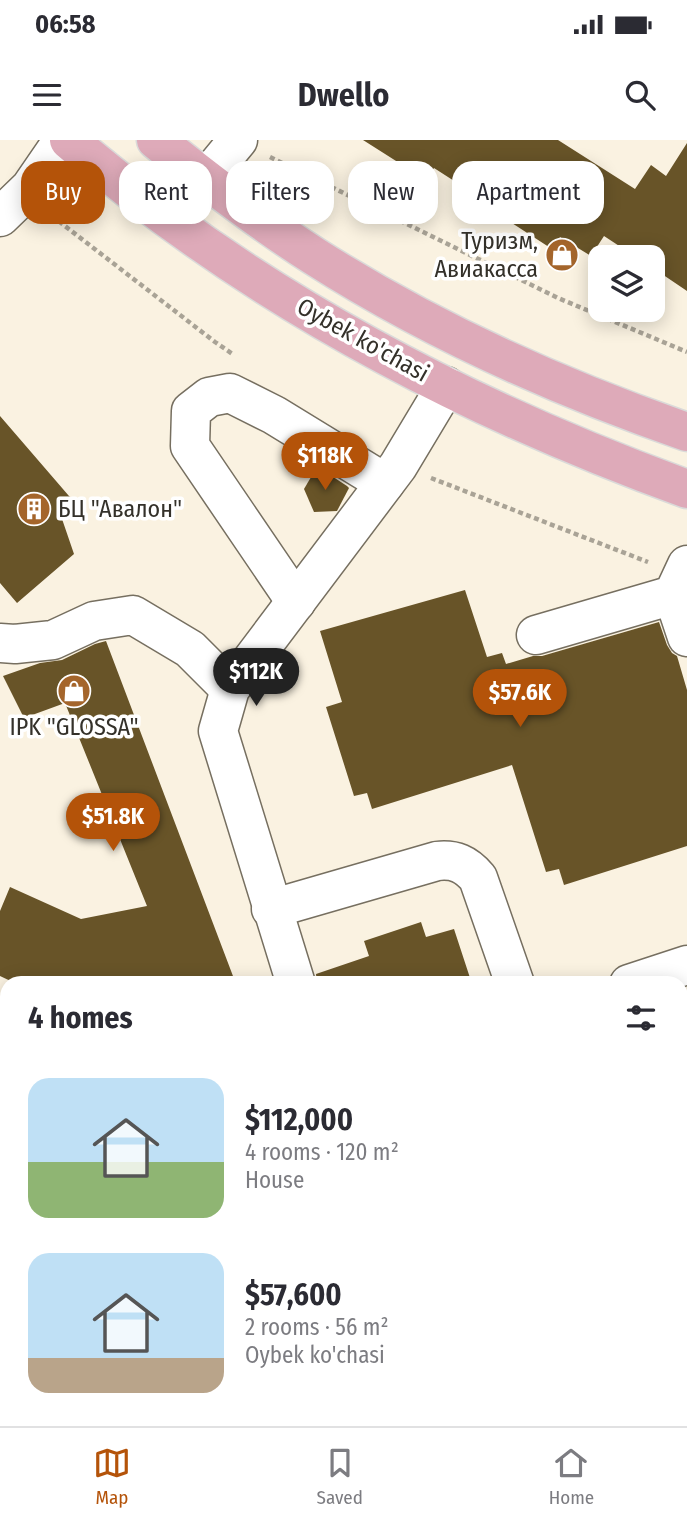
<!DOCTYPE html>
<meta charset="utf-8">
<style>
:root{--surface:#fff;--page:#f7f7f7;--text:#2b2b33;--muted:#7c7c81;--line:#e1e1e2;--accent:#b45309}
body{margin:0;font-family:"Fira Sans Condensed",sans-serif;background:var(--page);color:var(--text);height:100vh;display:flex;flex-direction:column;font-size:26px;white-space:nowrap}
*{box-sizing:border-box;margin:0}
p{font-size:23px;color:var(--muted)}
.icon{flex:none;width:38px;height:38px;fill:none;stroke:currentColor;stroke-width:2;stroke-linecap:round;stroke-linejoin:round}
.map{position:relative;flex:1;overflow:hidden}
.drawer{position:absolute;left:0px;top:836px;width:688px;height:450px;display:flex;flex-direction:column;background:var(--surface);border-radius:21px 21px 0 0;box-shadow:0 4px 18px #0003}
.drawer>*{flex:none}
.hud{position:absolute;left:21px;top:21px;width:646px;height:63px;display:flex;gap:14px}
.fabs{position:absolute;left:588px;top:105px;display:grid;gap:14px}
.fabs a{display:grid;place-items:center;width:77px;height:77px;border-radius:14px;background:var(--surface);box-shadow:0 4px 18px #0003;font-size:35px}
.price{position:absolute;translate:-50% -60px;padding:0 16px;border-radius:24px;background:var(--accent);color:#fff;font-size:23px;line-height:46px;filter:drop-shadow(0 2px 4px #0008)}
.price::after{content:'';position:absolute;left:50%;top:42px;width:21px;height:16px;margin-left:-10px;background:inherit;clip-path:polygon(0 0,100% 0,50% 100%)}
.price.selected{background:#222;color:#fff}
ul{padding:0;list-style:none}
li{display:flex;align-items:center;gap:21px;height:175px;padding:0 28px}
li span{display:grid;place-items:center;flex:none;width:196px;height:140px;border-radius:21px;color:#555}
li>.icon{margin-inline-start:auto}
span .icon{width:84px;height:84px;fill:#fffc;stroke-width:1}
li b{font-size:30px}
h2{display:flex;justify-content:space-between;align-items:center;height:84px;padding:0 28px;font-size:30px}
.tag{padding:0 24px;border-radius:21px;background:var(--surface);box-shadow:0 4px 18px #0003;font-size:24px;line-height:63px}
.tag.selected{background:var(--accent);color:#fff}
.status{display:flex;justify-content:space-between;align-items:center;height:49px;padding:0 35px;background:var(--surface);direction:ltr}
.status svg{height:19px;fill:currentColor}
header{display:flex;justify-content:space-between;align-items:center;height:91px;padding:0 28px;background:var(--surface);font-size:32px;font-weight:700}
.tab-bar{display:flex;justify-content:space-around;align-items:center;height:98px;border-top:2px solid var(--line);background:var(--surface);font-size:19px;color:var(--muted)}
.tab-bar a{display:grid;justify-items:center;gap:4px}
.tab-bar .selected{color:var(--accent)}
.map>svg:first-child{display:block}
</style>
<div class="status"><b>06:58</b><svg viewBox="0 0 49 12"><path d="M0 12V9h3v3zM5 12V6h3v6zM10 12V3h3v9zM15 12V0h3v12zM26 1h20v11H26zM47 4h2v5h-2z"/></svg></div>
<header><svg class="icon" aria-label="menu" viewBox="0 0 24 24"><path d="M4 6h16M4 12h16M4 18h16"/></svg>Dwello<svg class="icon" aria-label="search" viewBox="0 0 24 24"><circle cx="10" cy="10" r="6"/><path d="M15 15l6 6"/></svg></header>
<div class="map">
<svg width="687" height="1286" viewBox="0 0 687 1286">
<rect width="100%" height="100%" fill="#faf2e1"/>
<g fill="#685428">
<polygon points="363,0 558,0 635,49 651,25 666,36 687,3 687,151 653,128 653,117 636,117 604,96 591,116 560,97 552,109 490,69 493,66 434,28 426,40"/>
<polygon points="0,276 75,363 61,376 74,414 17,463 0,443"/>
<polygon points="324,331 347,346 349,348 337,371 314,372 304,349 314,332"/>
<polygon points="465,450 487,517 502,513 506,524 533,516 542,516 659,482 667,505 672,513 677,516 687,550 687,706 564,745 559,729 546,732 512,625 372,669 367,653 354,656 326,567 342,562 320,491"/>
<polygon points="106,501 236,844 174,844 172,836 146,844 17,844 0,836 0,771 10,747 81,779 147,766 65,563 24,578 3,536 40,523 62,520 95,504"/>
<polygon points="421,782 426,797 454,789 472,844 317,844 316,834 369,816 364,801"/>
</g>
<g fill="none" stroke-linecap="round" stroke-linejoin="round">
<defs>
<g id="minor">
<polyline points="205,40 238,0"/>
<polyline points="0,77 30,48 63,0"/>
<polyline points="673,455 687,497"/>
<polyline points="296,462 190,306 191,271 209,257 230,253 274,275 385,343"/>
<polyline points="536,495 673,455 687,425"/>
<polyline points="0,503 15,504 53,500 94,481 133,475 190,509 230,549"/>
<path d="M271 769 437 721C455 719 466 724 478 738L515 844"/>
<polyline points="296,844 218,591 230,549 398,326 446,246"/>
<polyline points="629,844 687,825"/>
<polyline points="681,979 687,997"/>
<polyline points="681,1047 687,1045"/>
<polyline points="681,1276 687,1279"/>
<polyline points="436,1279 438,1286"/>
<polyline points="0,1284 3,1286"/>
</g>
<g id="major">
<path d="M69 0C249 155 464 268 687 349"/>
<path d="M156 0C207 41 259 81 314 116 430 190 557 247 687 292"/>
</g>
</defs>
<use href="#minor" stroke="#766f60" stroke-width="41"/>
<use href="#major" stroke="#dadad9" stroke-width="41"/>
<g stroke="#a9a396" stroke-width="4.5" stroke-dasharray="5 3.5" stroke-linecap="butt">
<polyline points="270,17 558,158 687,212"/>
<polyline points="52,76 215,202 234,215"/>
<polyline points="431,338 648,422"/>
</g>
<use href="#minor" stroke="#fff" stroke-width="38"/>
<use href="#major" stroke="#deaab9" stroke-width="38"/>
</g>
<defs>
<symbol id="shop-disc" viewBox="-11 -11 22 22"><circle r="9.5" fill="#a4652b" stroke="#fff"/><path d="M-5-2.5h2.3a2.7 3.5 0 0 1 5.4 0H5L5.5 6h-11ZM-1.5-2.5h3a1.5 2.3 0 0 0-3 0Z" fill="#fff"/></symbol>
<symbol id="building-disc" viewBox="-11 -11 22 22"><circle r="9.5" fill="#a4652b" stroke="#fff"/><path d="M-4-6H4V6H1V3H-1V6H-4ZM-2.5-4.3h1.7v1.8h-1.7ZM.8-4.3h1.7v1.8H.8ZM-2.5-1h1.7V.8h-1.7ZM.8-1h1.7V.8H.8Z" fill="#fff"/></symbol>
</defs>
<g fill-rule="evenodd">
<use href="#shop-disc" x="543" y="96" width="38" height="38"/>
<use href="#building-disc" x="15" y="350" width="38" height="38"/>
<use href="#shop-disc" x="55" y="532" width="38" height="38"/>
</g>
<g text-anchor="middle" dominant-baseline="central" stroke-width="7" stroke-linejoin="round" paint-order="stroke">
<g font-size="24" fill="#34312a" stroke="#fff" text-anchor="end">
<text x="538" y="101">Туризм,<tspan x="538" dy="28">Авиакасса</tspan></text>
<text x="58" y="369" text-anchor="start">БЦ "Авалон"</text>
<text x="74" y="587" text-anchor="middle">IPK "GLOSSA"</text>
</g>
<g font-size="24" fill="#34312a" stroke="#fff">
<text transform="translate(363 200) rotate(29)">Oybek ko'chasi</text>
</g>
</g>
</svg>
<div class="fabs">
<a><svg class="icon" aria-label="layers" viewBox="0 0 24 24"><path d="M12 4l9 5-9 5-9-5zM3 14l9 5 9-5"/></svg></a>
</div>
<b class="price" style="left:325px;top:352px">$118K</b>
<b class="price selected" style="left:256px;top:568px">$112K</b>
<b class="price" style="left:520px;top:589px">$57.6K</b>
<b class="price" style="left:113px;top:713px">$51.8K</b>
<div class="hud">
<a class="tag selected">Buy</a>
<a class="tag">Rent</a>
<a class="tag">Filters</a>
<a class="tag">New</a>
<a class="tag">Apartment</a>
</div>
<section class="drawer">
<h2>4 homes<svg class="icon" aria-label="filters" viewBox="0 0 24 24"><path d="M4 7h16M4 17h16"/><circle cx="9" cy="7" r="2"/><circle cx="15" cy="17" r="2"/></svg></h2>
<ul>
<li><span style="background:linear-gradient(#bfe0f5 60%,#8fb573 0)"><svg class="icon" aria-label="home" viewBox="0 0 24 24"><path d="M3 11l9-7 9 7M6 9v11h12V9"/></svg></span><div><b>$112,000</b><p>4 rooms · 120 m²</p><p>House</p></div></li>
<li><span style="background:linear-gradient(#bfe0f5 75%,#b9a48a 0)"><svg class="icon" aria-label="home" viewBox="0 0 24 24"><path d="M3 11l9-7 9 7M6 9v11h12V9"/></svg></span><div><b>$57,600</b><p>2 rooms · 56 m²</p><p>Oybek ko'chasi</p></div></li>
</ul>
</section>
</div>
<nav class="tab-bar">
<a class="selected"><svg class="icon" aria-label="map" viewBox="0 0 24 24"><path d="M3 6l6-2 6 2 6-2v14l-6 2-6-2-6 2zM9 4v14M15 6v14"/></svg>Map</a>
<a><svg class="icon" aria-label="saved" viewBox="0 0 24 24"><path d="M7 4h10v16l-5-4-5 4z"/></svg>Saved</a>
<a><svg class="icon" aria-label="home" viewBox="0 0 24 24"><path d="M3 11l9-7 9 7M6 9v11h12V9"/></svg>Home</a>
</nav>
